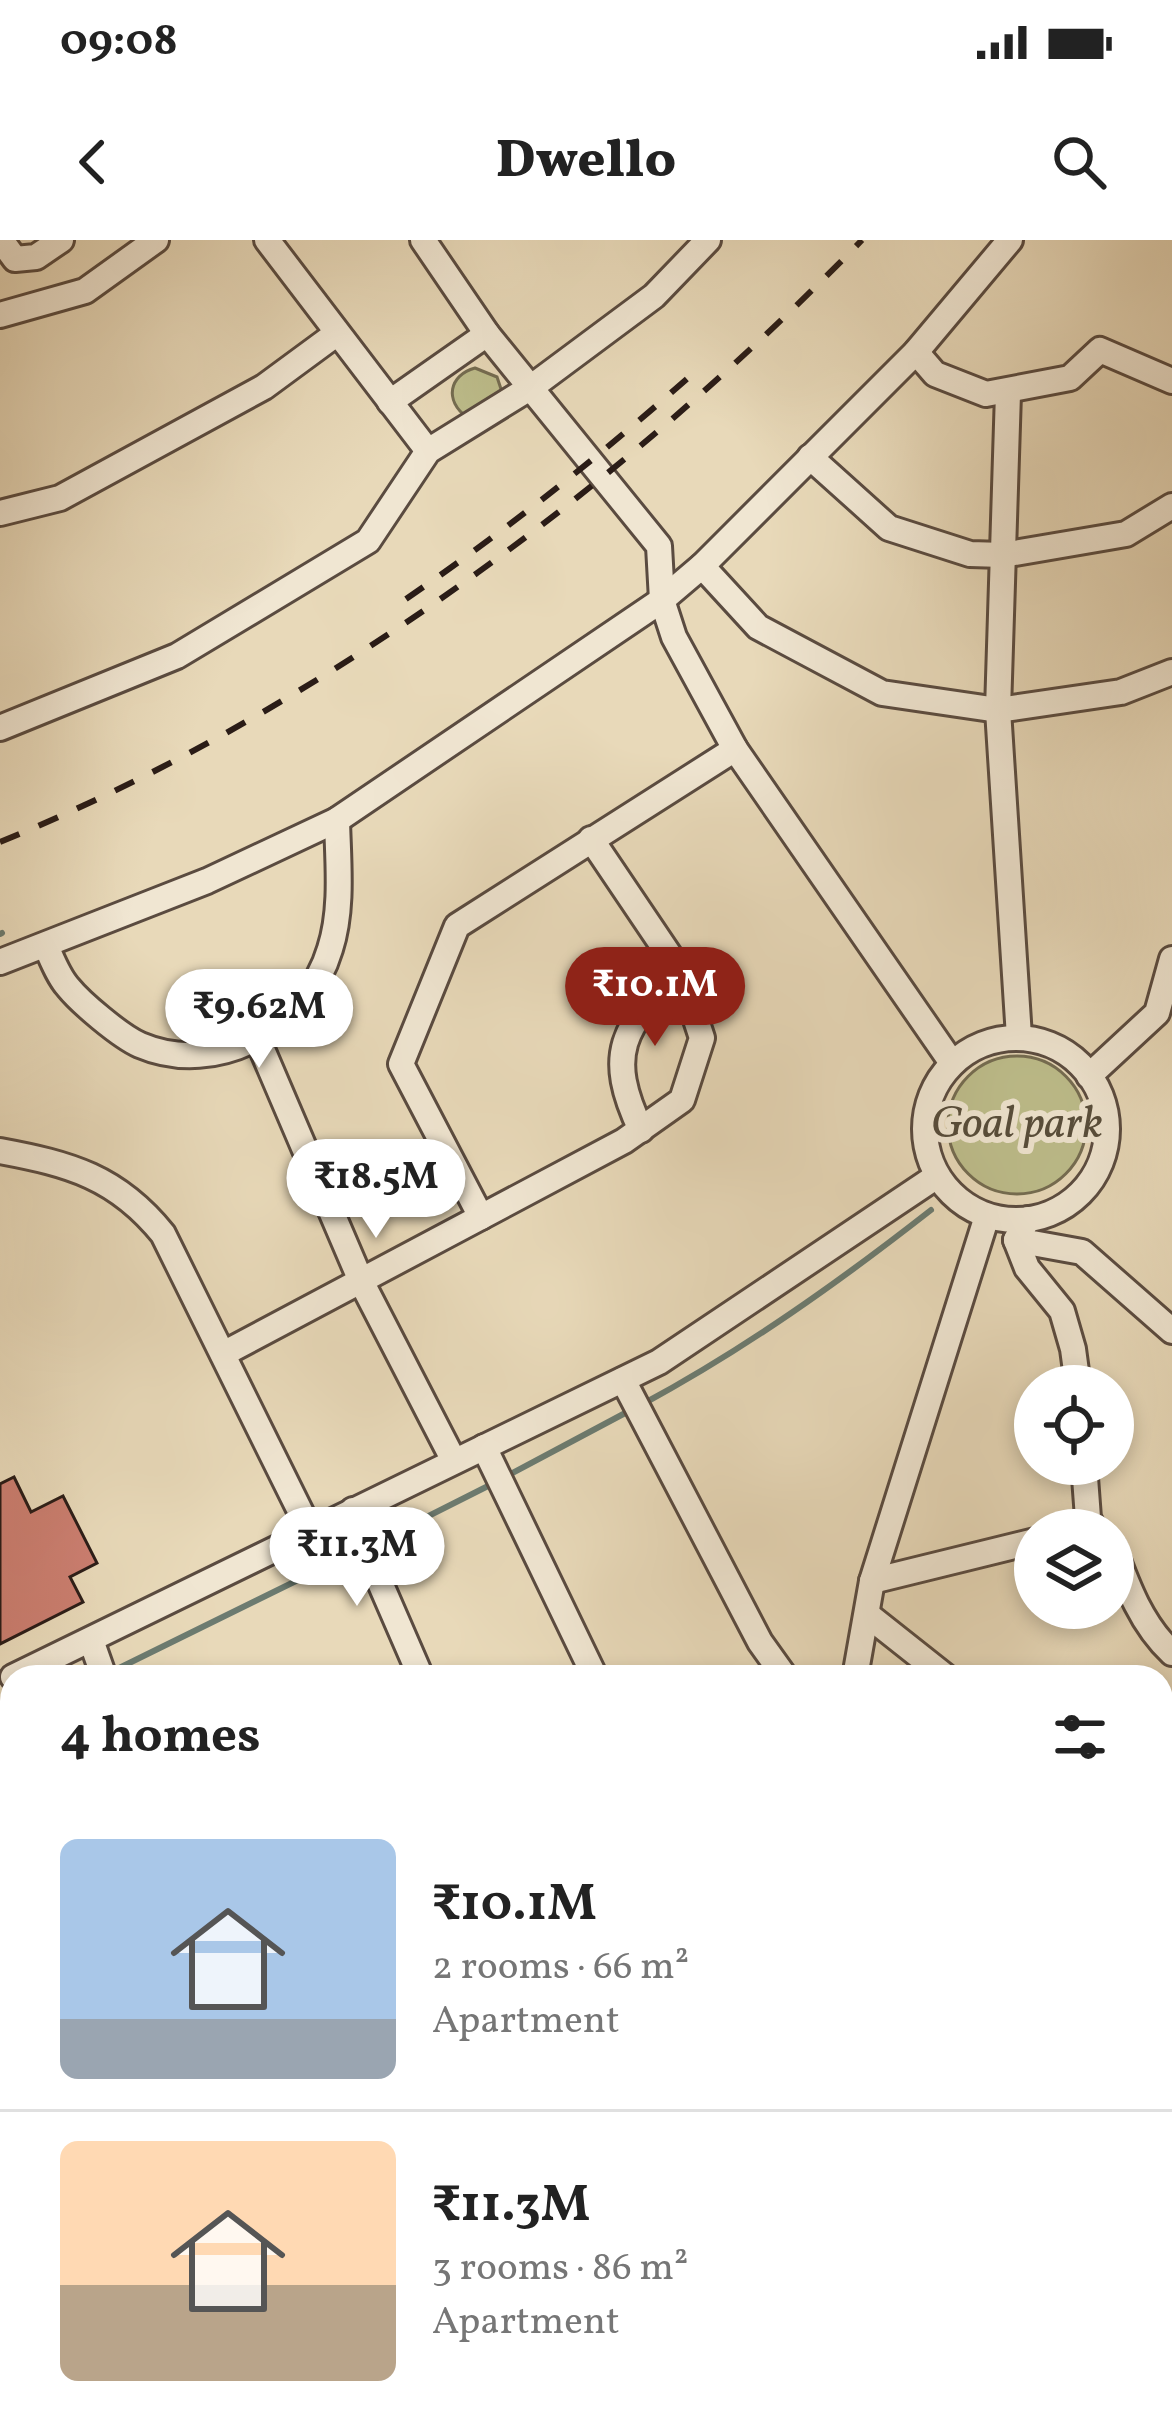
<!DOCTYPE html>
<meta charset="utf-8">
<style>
:root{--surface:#fff;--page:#f6f6f6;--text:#222;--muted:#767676;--line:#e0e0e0;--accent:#8f2418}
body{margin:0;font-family:Vollkorn,serif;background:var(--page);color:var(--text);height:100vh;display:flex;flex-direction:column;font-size:45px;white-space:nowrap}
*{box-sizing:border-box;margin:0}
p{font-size:39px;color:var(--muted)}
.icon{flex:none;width:66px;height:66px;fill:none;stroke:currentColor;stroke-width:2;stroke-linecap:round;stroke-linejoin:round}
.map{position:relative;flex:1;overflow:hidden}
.panel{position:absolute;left:0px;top:1425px;width:1173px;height:768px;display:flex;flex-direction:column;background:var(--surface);border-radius:36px 36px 0 0;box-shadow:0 6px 18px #0003}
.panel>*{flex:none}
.buttons{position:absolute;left:1014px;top:1125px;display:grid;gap:24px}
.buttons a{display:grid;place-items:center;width:120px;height:120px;border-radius:50%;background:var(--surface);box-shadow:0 6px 18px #0003;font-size:60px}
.price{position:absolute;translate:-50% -102px;padding:0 27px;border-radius:42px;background:#fff;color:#222;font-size:39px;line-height:78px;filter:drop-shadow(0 3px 6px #0008)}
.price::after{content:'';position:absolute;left:50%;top:72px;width:36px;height:27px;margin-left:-18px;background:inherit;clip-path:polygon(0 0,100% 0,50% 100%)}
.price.selected{background:var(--accent);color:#fff}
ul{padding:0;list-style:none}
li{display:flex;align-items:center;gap:36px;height:300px;padding:0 60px}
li+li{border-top:3px solid var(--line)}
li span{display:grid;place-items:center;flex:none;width:336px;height:240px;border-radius:18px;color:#555}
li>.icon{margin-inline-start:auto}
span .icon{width:144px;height:144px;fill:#fffc;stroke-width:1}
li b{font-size:51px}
h2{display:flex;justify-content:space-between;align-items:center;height:144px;padding:0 60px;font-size:51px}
.status{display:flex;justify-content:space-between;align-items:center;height:84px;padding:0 60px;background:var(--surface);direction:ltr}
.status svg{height:33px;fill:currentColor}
header{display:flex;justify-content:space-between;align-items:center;height:156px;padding:0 60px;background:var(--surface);font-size:54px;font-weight:800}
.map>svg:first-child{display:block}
</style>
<div class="status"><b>09:08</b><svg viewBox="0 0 49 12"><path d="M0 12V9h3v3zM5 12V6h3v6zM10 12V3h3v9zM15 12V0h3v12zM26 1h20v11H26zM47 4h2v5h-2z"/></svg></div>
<header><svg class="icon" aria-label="back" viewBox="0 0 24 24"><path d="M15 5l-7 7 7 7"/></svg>Dwello<svg class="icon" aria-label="search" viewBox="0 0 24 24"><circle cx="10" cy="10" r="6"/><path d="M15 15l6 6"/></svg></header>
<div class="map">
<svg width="1172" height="2193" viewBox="0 0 1172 2193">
<rect width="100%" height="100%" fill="#e8d9b9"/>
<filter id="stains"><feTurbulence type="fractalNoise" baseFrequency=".00167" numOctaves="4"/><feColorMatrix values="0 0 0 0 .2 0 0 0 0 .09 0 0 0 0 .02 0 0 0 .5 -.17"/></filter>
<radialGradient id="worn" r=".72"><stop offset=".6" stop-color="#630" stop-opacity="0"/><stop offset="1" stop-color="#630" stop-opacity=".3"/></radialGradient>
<g fill="#bdbd8b" stroke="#746c51" stroke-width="3">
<path d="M475 128 497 137 502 152 467 177C444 161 449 135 475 128Z"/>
<circle cx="1017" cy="885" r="69"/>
</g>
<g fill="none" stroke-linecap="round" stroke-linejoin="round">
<g stroke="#6c7b70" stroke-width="6">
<polyline points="0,694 2,693"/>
<path d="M641 1165C745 1109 839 1042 931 970"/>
<polyline points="503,1238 629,1171"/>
<polyline points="369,1306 492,1244"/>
<polyline points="111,1432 357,1311"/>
<polyline points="0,1486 12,1480"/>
</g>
</g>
<polygon fill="#cb7e70" stroke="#2a1c17" stroke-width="3" points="14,1237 31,1272 63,1256 97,1323 70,1337 83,1362 0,1404 0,1244"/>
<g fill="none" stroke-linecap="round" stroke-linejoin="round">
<defs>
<g id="minor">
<polyline points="1,0 15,19 36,17 61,0"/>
<polyline points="267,0 428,211"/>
<polyline points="423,0 487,94 659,306 662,360 674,397 735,509 952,823"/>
<polyline points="0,75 85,51 156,0"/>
<polyline points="916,112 935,134 986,154 1070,138 1100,110 1172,141"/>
<polyline points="1008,153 998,470 1019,797"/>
<polyline points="390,162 487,94"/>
<polyline points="810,217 889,288 970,314 1003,315 1126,294 1172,266"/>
<polyline points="0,273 60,258 264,147 336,94"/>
<polyline points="702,326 758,387 882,453 998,470 1121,452 1172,432"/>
<polyline points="0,488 177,416 368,301 428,211 533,146 654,56 708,0"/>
<path d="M46 706C52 719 58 736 68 747 81 763 120 796 140 805 217 838 307 787 330 709 343 669 338 622 337 580"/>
<polyline points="0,722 207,641 337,580 662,360 702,326 916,112 1010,0"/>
<circle cx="1016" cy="889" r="91"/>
<polyline points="258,800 361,1041 454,1221"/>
<polyline points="1089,836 1157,773 1172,719"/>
<path d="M641 890C605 814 622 787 680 731"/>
<path d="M0 911C70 924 117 937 163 994L310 1291"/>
<polyline points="481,977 401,824 457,686 735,509"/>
<polyline points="1028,979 1016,1000 1082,1012 1172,1091"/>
<polyline points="1016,1000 1027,1028 1062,1071 1073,1109 1078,1146"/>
<polyline points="223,1114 624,901 682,860 702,798 680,731 591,599"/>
<polyline points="623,1140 760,1402 785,1437"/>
<polyline points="484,1207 595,1437"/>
<polyline points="1084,1224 1088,1278 1094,1290"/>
<polyline points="353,1270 365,1308 421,1437"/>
<path d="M1113 1307C1127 1345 1141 1384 1172 1413"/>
<polyline points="872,1341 1035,1301"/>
<polyline points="869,1376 946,1437"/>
<polyline points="91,1400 104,1437"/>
<polyline points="13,1437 659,1122 937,936"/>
<polyline points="855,1437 872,1341 987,976"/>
<polyline points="1161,1609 1172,1620"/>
<polyline points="0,1661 12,1687"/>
<polyline points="0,1804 12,1798"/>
<polyline points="1161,1923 1172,1948"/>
<polyline points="0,1994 12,1981"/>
<polyline points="402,2181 421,2193"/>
<polyline points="633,2181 637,2193"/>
<polyline points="1122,2181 1172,2182"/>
<polyline points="91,2193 95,2181"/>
<polyline points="268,2193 282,2181"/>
<polyline points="461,2193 467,2181"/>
<polyline points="740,2193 803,2181"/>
</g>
</defs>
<use href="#minor" stroke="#5a4b40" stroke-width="30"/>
<use href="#minor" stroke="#f0e6d2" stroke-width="24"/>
<g stroke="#2a1c17" stroke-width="6" stroke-dasharray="21 21" stroke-linecap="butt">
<path d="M406 359C505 291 599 217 689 137"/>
<path d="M0 602C320 471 622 247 862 0"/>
</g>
</g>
<g text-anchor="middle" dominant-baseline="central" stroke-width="12" stroke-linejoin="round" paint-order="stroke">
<g font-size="45" font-style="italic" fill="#564c3a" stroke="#f0e6d2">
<text x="1017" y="885">Goal park</text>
</g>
</g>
<rect width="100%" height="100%" filter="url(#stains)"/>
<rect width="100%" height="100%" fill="url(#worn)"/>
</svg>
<div class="buttons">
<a><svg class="icon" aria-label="locate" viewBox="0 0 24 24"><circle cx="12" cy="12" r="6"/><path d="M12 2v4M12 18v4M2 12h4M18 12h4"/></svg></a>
<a><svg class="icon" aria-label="layers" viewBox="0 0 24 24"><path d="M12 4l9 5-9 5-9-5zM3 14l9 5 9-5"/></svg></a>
</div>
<b class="price selected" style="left:655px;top:809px">₹10.1M</b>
<b class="price" style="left:259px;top:831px">₹9.62M</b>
<b class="price" style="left:376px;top:1001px">₹18.5M</b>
<b class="price" style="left:357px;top:1369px">₹11.3M</b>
<section class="panel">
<h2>4 homes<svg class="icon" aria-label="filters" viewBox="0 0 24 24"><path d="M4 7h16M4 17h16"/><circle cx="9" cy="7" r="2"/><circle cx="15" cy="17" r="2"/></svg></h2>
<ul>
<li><span style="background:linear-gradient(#a9c7e8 75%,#9aa5b1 0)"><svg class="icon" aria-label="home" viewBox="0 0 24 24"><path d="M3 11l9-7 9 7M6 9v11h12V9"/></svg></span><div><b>₹10.1M</b><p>2 rooms · 66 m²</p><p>Apartment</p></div></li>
<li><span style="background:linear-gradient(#ffd9b3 60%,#b9a48a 0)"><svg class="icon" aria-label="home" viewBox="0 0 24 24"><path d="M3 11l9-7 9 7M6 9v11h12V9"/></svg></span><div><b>₹11.3M</b><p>3 rooms · 86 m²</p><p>Apartment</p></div></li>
</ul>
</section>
</div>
